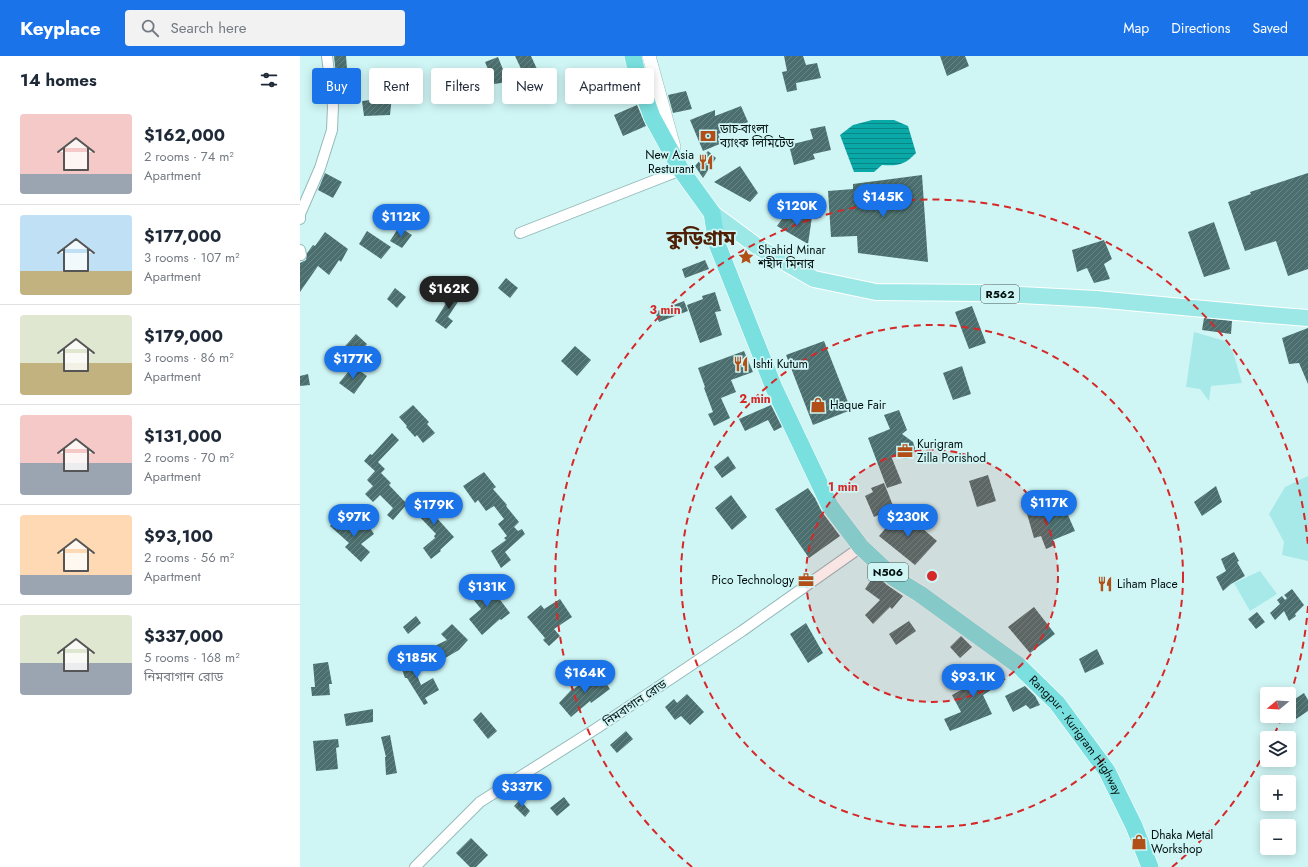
<!DOCTYPE html>
<meta charset="utf-8">
<style>
:root{--surface:#fff;--page:#f2f2f3;--text:#1f2937;--muted:#747a83;--line:#e0e1e3;--accent:#1a73e8}
body{margin:0;font-family:Jost,"Noto Sans Bengali",sans-serif;background:var(--page);color:var(--text);height:100vh;display:flex;flex-direction:column;font-size:15px;white-space:nowrap}
*{box-sizing:border-box;margin:0}
p{font-size:13px;color:var(--muted)}
.icon{flex:none;width:22px;height:22px;fill:none;stroke:currentColor;stroke-width:2;stroke-linecap:round;stroke-linejoin:round}
.map{position:relative;flex:1;overflow:hidden}
.side{display:flex;flex-direction:column;background:var(--surface);width:300px}
.side>*{flex:none}
.banner{position:absolute;left:12px;top:12px;width:380px;height:36px;display:flex;gap:8px}
.needle{width:26px;rotate:252deg}
.tools{position:absolute;left:960px;top:631px;display:grid;gap:8px}
.tools a{display:grid;place-items:center;width:36px;height:36px;border-radius:4px;background:var(--surface);box-shadow:0 2px 10px #0003;font-size:20px}
.price{position:absolute;translate:-50% -34px;padding:0 9px;border-radius:14px;background:var(--accent);color:#fff;font-size:13px;line-height:26px;filter:drop-shadow(0 1px 2px #0008)}
.price::after{content:'';position:absolute;left:50%;top:24px;width:12px;height:9px;margin-left:-6px;background:inherit;clip-path:polygon(0 0,100% 0,50% 100%)}
.price.selected{background:#222;color:#fff}
ul{padding:0;list-style:none}
li{display:flex;align-items:center;gap:12px;height:100px;padding:0 20px}
li+li{border-top:1px solid var(--line)}
li span{display:grid;place-items:center;flex:none;width:112px;height:80px;border-radius:4px;color:#555}
li>.icon{margin-inline-start:auto}
span .icon{width:48px;height:48px;fill:#fffc;stroke-width:1}
li b{font-size:17px}
h2{display:flex;justify-content:space-between;align-items:center;height:48px;padding:0 20px;font-size:17px}
.tag{padding:0 14px;border-radius:4px;background:var(--surface);box-shadow:0 2px 10px #0003;font-size:14px;line-height:36px}
.tag.selected{background:var(--accent);color:#fff}
header{display:flex;align-items:center;gap:24px;box-sizing:border-box;height:56px;padding:0 20px;background:var(--accent);color:#fff}
header strong{font-size:19px}
nav{display:flex;gap:22px;margin-inline-start:auto;font-size:14px}
.search{width:280px;height:36px;background:var(--page);display:flex;align-items:center;gap:10px;box-sizing:border-box;padding:0 14px;border-radius:4px;color:var(--muted);font-size:15px}
main{display:flex;flex:1;min-height:0}
.map>svg:first-child{display:block}
</style>
<header>
<strong>Keyplace</strong>
<div class="search"><svg class="icon" aria-label="search" viewBox="0 0 24 24"><circle cx="10" cy="10" r="6"/><path d="M15 15l6 6"/></svg>Search here</div>
<nav><a>Map</a><a>Directions</a><a>Saved</a></nav>
</header>
<main>
<section class="side">
<h2>14 homes<svg class="icon" aria-label="filters" viewBox="0 0 24 24"><path d="M4 7h16M4 17h16"/><circle cx="9" cy="7" r="2"/><circle cx="15" cy="17" r="2"/></svg></h2>
<ul>
<li><span style="background:linear-gradient(#f6c9c9 75%,#9aa5b1 0)"><svg class="icon" aria-label="home" viewBox="0 0 24 24"><path d="M3 11l9-7 9 7M6 9v11h12V9"/></svg></span><div><b>$162,000</b><p>2 rooms · 74 m²</p><p>Apartment</p></div></li>
<li><span style="background:linear-gradient(#bfe0f5 70%,#c2b280 0)"><svg class="icon" aria-label="home" viewBox="0 0 24 24"><path d="M3 11l9-7 9 7M6 9v11h12V9"/></svg></span><div><b>$177,000</b><p>3 rooms · 107 m²</p><p>Apartment</p></div></li>
<li><span style="background:linear-gradient(#dfe7d0 60%,#c2b280 0)"><svg class="icon" aria-label="home" viewBox="0 0 24 24"><path d="M3 11l9-7 9 7M6 9v11h12V9"/></svg></span><div><b>$179,000</b><p>3 rooms · 86 m²</p><p>Apartment</p></div></li>
<li><span style="background:linear-gradient(#f6c9c9 60%,#9aa5b1 0)"><svg class="icon" aria-label="home" viewBox="0 0 24 24"><path d="M3 11l9-7 9 7M6 9v11h12V9"/></svg></span><div><b>$131,000</b><p>2 rooms · 70 m²</p><p>Apartment</p></div></li>
<li><span style="background:linear-gradient(#ffd9b3 75%,#9aa5b1 0)"><svg class="icon" aria-label="home" viewBox="0 0 24 24"><path d="M3 11l9-7 9 7M6 9v11h12V9"/></svg></span><div><b>$93,100</b><p>2 rooms · 56 m²</p><p>Apartment</p></div></li>
<li><span style="background:linear-gradient(#dfe7d0 60%,#9aa5b1 0)"><svg class="icon" aria-label="home" viewBox="0 0 24 24"><path d="M3 11l9-7 9 7M6 9v11h12V9"/></svg></span><div><b>$337,000</b><p>5 rooms · 168 m²</p><p>নিমবাগান রোড</p></div></li>
</ul>
</section>
<div class="map">
<svg width="1008" height="811" viewBox="0 0 1008 811">
<defs>
<pattern id="water-rules" width="6" height="5" patternUnits="userSpaceOnUse"><rect width="6" height="5" fill="#0ba8a8"/><path d="M0 2.5h6" fill="none" stroke="#098787"/></pattern>
<pattern id="building-hatch" width="6" height="6" patternUnits="userSpaceOnUse"><rect width="6" height="6" fill="#4b6f6e"/><path d="M-1 1l2-2M0 6l6-6M5 7l2-2" fill="none" stroke="#6a8584"/></pattern>
</defs>
<rect width="100%" height="100%" fill="#cff6f5"/>
<g fill="#a6e9e8">
<polygon points="894,276 925,285 933,296 942,327 911,330 909,345 900,333 886,331"/>
<polygon points="1008,420 1008,505 982,499 984,486 969,458 985,431"/>
<polygon points="960,515 977,538 950,555 934,527"/>
</g>
<path fill="url(#water-rules)" d="M572 64H594L608 70 616 97C605 109 598 110 582 109L574 116H554L540 79 553 69Z"/>
<g fill="url(#building-hatch)">
<polygon points="34,0 46,0 49,38 38,38"/>
<polygon points="215,0 231,0 243,26 230,32"/>
<polygon points="484,0 503,0 506,9 517,7 521,22 496,27 497,34 487,36 482,16 487,15"/>
<polygon points="640,0 665,0 669,10 647,20"/>
<polygon points="198,1 208,26 194,28 185,6"/>
<polygon points="104,27 104,40 92,40 90,59 64,60 62,45 71,44 71,28"/>
<polygon points="386,35 392,53 373,57 368,39"/>
<polygon points="337,49 346,70 323,80 314,59"/>
<polygon points="441,50 448,66 418,78 422,87 403,95 390,64 415,54 415,60"/>
<polygon points="525,70 531,94 513,98 515,103 494,109 489,89 513,83 510,73"/>
<polygon points="408,95 416,102 403,122 395,110"/>
<polygon points="440,110 458,137 450,146 414,126"/>
<polygon points="25,117 42,126 33,142 18,134"/>
<polygon points="1008,117 1008,213 988,220 976,185 945,195 928,146 951,138 950,136"/>
<polygon points="622,119 628,206 558,197 557,180 531,181 528,135 553,133 553,128"/>
<polygon points="487,156 493,164 512,161 508,188 477,170"/>
<polygon points="914,166 930,213 904,221 888,176"/>
<polygon points="99,171 112,179 102,192 90,185"/>
<polygon points="67,175 91,191 81,203 59,188"/>
<polygon points="25,176 48,193 41,206 39,204 29,219 18,210 0,236 0,207 6,204 7,197 13,189 15,190"/>
<polygon points="804,184 812,203 804,208 810,223 794,227 787,212 777,216 772,194"/>
<polygon points="405,204 409,213 385,222 382,213"/>
<polygon points="206,222 218,232 210,242 198,232"/>
<polygon points="95,232 106,241 97,252 87,243"/>
<polygon points="155,233 163,238 148,261 153,265 146,273 135,265"/>
<polygon points="415,236 421,255 415,256 422,279 400,287 387,249 403,243 402,240"/>
<polygon points="384,245 388,255 359,266 355,256"/>
<polygon points="672,250 686,287 669,293 655,256"/>
<polygon points="904,262 932,265 931,278 902,274"/>
<polygon points="1008,272 1008,328 999,307 989,308 982,282"/>
<polygon points="56,278 67,288 50,308 38,298"/>
<polygon points="524,285 551,354 513,369 486,299"/>
<polygon points="275,290 291,304 277,320 261,305"/>
<polygon points="444,295 453,316 431,324 436,336 421,342 430,362 414,370 408,358 413,356 404,332 405,331 398,312"/>
<polygon points="53,310 67,320 54,338 39,327"/>
<polygon points="662,310 671,338 653,344 643,317"/>
<polygon points="8,318 10,329 0,330 0,320"/>
<polygon points="113,349 129,366 127,368 135,377 123,387 117,379 115,381 106,371 107,370 99,361"/>
<polygon points="471,349 482,371 474,375 468,364 445,375 439,363"/>
<polygon points="599,354 607,374 602,378 613,386 615,392 613,400 606,403 591,400 602,427 587,432 568,382 590,373 584,359"/>
<polygon points="92,377 99,384 78,406 85,413 81,417 91,427 89,429 107,448 93,464 87,459 93,452 80,439 73,446 65,438 73,430 67,424 75,415 64,405 70,398 72,399"/>
<polygon points="428,400 436,412 422,422 414,411"/>
<polygon points="184,416 196,431 193,433 207,449 206,450 219,466 214,471 218,475 222,473 225,478 205,496 211,504 201,512 191,495 206,484 204,482 207,480 198,468 204,463 194,450 186,455 178,444 175,447 163,430"/>
<polygon points="688,419 696,445 677,451 669,425"/>
<polygon points="584,427 594,452 574,461 565,440 573,436 571,432"/>
<polygon points="916,430 922,446 902,460 894,446"/>
<polygon points="508,432 515,442 522,456 540,480 509,502 475,453"/>
<polygon points="431,439 447,461 432,474 415,452"/>
<polygon points="131,440 144,454 135,460 154,481 140,494 141,495 131,503 123,492 135,482 134,480 136,478 114,455"/>
<polygon points="739,446 744,460 764,450 775,475 753,484 755,489 746,493 741,480 734,482 725,451"/>
<polygon points="601,454 637,485 615,509 579,480"/>
<polygon points="39,460 56,476 67,467 74,478 61,488 70,496 61,506 45,491 49,487 30,470"/>
<polygon points="934,496 939,505 937,506 945,520 931,528 923,535 916,521 926,515 921,503"/>
<polygon points="575,518 587,529 603,540 592,553 590,551 573,568 565,559 580,544 565,533"/>
<polygon points="182,525 196,542 198,541 210,557 201,564 200,563 182,579 169,563 181,553 168,537"/>
<polygon points="992,533 1004,549 995,558 996,560 989,565 984,555 975,564 970,557 980,548 977,544 982,540 985,544 987,542 984,539"/>
<polygon points="260,543 272,561 254,573 260,580 249,590 243,584 245,582 227,561 241,549 244,553"/>
<polygon points="734,551 755,578 730,597 708,571"/>
<polygon points="957,556 965,566 956,573 948,563"/>
<polygon points="116,560 121,567 108,578 103,571"/>
<polygon points="609,565 616,575 596,589 589,578"/>
<polygon points="506,567 523,597 508,607 490,578"/>
<polygon points="152,568 168,584 159,594 135,608 126,594 147,584 141,578"/>
<polygon points="661,580 672,591 660,602 650,591"/>
<polygon points="797,593 804,608 785,617 779,603"/>
<polygon points="105,597 108,597 121,629 133,622 139,634 125,642 128,647 124,649 107,622 105,622 97,600"/>
<polygon points="28,606 32,628 29,628 30,639 12,640 11,631 15,631 13,608"/>
<polygon points="695,610 704,626 683,639 692,658 650,675 644,663 661,656 652,639 663,633 657,623 668,616 673,624"/>
<polygon points="297,614 310,633 291,647 290,645 271,661 259,647 273,632 274,633"/>
<polygon points="725,630 735,640 740,649 730,653 726,649 713,656 705,640"/>
<polygon points="1004,637 1008,644 1008,655 996,663 989,652 989,647"/>
<polygon points="387,638 404,656 390,669 381,660 375,664 365,651 374,643 377,647"/>
<polygon points="73,653 73,666 46,670 44,658"/>
<polygon points="181,656 197,675 188,683 173,664"/>
<polygon points="326,675 333,683 317,697 310,689"/>
<polygon points="90,679 97,717 86,719 85,701 86,701 81,681"/>
<polygon points="38,683 39,691 36,692 38,713 16,715 13,685"/>
<polygon points="264,741 270,749 257,760 250,752"/>
<polygon points="220,744 230,755 225,761 214,750"/>
<polygon points="171,782 188,799 176,811 170,811 156,797"/>
</g>
<g fill="none" stroke-linecap="round" stroke-linejoin="round">
<defs>
<g id="minor">
<polyline points="0,163 0,158 20,112 32,74 33,50 27,0"/>
<polyline points="220,177 381,114"/>
<polyline points="0,194 1,199"/>
<polyline points="115,811 180,746 297,672 442,575 561,491"/>
</g>
<polyline id="tertiary" points="349,0 374,91"/>
<polyline id="primary" points="412,157 458,191 514,223 576,236 685,237 796,243 969,259 1008,262"/>
<g id="trunk">
<path id="s1" d="M333 0 338 22 352 61 381 114 412 157 417 188 474 332 530 450 561 491 594 522 620 538 718 609 757 647 807 715 834 770 850 811"/>
</g>
</defs>
<use href="#minor" stroke="#94b9b9" stroke-width="12"/>
<use href="#tertiary" stroke="#94b9b9" stroke-width="14"/>
<use href="#primary" stroke="#fff" stroke-width="18"/>
<use href="#trunk" stroke="#fff" stroke-width="18"/>
<use href="#minor" stroke="#fff" stroke-width="10"/>
<use href="#tertiary" stroke="#fff" stroke-width="13"/>
<use href="#primary" stroke="#9be8e7" stroke-width="16"/>
<use href="#trunk" stroke="#7ae0df" stroke-width="17"/>
</g>
<circle cx="632" cy="520" r="126" fill="#d62828" fill-opacity=".12"/>
<g fill="none" stroke="#d62828" stroke-width="2" stroke-dasharray="7 5">
<circle cx="632" cy="520" r="126"/>
<circle cx="632" cy="520" r="251"/>
<path d="M1008 550A377 377 0 0 1 990 640M982 661A377 377 0 0 1 974 679M966 694A377 377 0 0 1 872 811M392 811A377 377 0 1 1 1008 490"/>
</g>
<defs>
<symbol id="bank-bare" viewBox="-9 -9 18 18"><path d="M-6-4H6V4H-6ZM0-2.3a2.3 2.3 0 1 0 0 4.6a2.3 2.3 0 1 0 0-4.6Z" fill="#b24f18" stroke="#cff6f5" stroke-width="2.5" paint-order="stroke"/></symbol>
<symbol id="restaurant-bare" viewBox="-9 -9 18 18"><path d="M-5-6h1v4h1v-4h1v4h1v-4h1v5L-1.5 .5V6h-2V.5L-5-1ZM5-6V6H3V1.5H1.5Q1.5-4 5-6Z" fill="#b24f18" stroke="#cff6f5" stroke-width="2.5" paint-order="stroke"/></symbol>
<symbol id="sight-bare" viewBox="-9 -9 18 18"><path d="M0-6L1.8-2.2L6-1.7L2.9 1.2L3.7 5.4L0 3.3L-3.7 5.4L-2.9 1.2L-6-1.7L-1.8-2.2Z" fill="#b24f18" stroke="#cff6f5" stroke-width="2.5" paint-order="stroke"/></symbol>
<symbol id="shop-bare" viewBox="-9 -9 18 18"><path d="M-5-2.5h2.3a2.7 3.5 0 0 1 5.4 0H5L5.5 6h-11ZM-1.5-2.5h3a1.5 2.3 0 0 0-3 0Z" fill="#b24f18" stroke="#cff6f5" stroke-width="2.5" paint-order="stroke"/></symbol>
<symbol id="office-bare" viewBox="-9 -9 18 18"><path d="M-6-3h4V-5.5h4V-3h4V5H-6ZM-1-4.5V-3h2v-1.5ZM-6 0V1H6V0Z" fill="#b24f18" stroke="#cff6f5" stroke-width="2.5" paint-order="stroke"/></symbol>
</defs>
<g fill-rule="evenodd">
<use href="#bank-bare" x="397" y="69" width="22" height="22"/>
<use href="#restaurant-bare" x="395" y="95" width="22" height="22"/>
<use href="#sight-bare" x="435" y="190" width="22" height="22"/>
<use href="#restaurant-bare" x="430" y="297" width="22" height="22"/>
<use href="#shop-bare" x="507" y="338" width="22" height="22"/>
<use href="#office-bare" x="594" y="384" width="22" height="22"/>
<use href="#office-bare" x="495" y="513" width="22" height="22"/>
<use href="#restaurant-bare" x="794" y="517" width="22" height="22"/>
<use href="#shop-bare" x="828" y="775" width="22" height="22"/>
</g>
<g text-anchor="middle" dominant-baseline="central" stroke-width="3.5" stroke-linejoin="round" paint-order="stroke">
<g fill="#cff6f5" stroke="#405555" stroke-width="1">
<rect x="681" y="229" width="38" height="18" rx="3"/>
<rect x="568" y="507" width="40" height="18" rx="3"/>
</g>
<g font-size="11" font-weight="bold" fill="#031010">
<text x="700" y="238">R562</text>
<text x="588" y="516">N506</text>
</g>
<g font-size="12" fill="#031010" stroke="#cff6f5" text-anchor="start">
<text x="420" y="73">ডাচ-বাংলা<tspan x="420" dy="14">ব্যাংক লিমিটেড</tspan></text>
<text x="394" y="99" text-anchor="end">New Asia<tspan x="394" dy="14">Resturant</tspan></text>
<text x="458" y="194">Shahid Minar<tspan x="458" dy="14">শহীদ মিনার</tspan></text>
<text x="453" y="308">Ishti Kutum</text>
<text x="530" y="349">Haque Fair</text>
<text x="617" y="388">Kurigram<tspan x="617" dy="14">Zilla Porishod</tspan></text>
<text x="494" y="524" text-anchor="end">Pico Technology</text>
<text x="817" y="528">Liham Place</text>
<text x="851" y="779">Dhaka Metal<tspan x="851" dy="14">Workshop</tspan></text>
</g>
<g font-size="12" fill="#031010" stroke="#cff6f5">
<text transform="translate(335 647) rotate(-34)">নিমবাগান রোড</text>
<text stroke="none"><textPath href="#s1" startOffset="834">Rangpur - Kurigram Highway</textPath></text>
</g>
<g font-size="20" font-weight="bold" fill="#4f2006" stroke="#cff6f5">
<text x="401" y="182">কুড়িগ্রাম</text>
</g>
</g>
<circle cx="632" cy="520" r="6" fill="#d62828" stroke="#cff6f5" stroke-width="2"/>
<g font-size="12" text-anchor="middle" font-weight="bold" fill="#d62828" stroke="#cff6f5" stroke-width="3.5" stroke-linejoin="round" paint-order="stroke">
<text x="365" y="258">3 min</text>
<text x="455" y="347">2 min</text>
<text x="543" y="435">1 min</text>
</g>
</svg>
<div class="tools">
<a><svg class="needle" viewBox="-14 -14 28 28"><path d="M0-13l5 13h-10z" fill="#e53935"/><path d="M0 13l5-13h-10z" fill="#747a83"/></svg></a>
<a><svg class="icon" aria-label="layers" viewBox="0 0 24 24"><path d="M12 4l9 5-9 5-9-5zM3 14l9 5 9-5"/></svg></a>
<a>+</a>
<a>−</a>
</div>
<b class="price" style="left:583px;top:162px">$145K</b>
<b class="price" style="left:497px;top:171px">$120K</b>
<b class="price" style="left:101px;top:182px">$112K</b>
<b class="price selected" style="left:149px;top:254px">$162K</b>
<b class="price" style="left:53px;top:324px">$177K</b>
<b class="price" style="left:749px;top:468px">$117K</b>
<b class="price" style="left:134px;top:470px">$179K</b>
<b class="price" style="left:54px;top:482px">$97K</b>
<b class="price" style="left:608px;top:482px">$230K</b>
<b class="price" style="left:187px;top:552px">$131K</b>
<b class="price" style="left:117px;top:623px">$185K</b>
<b class="price" style="left:285px;top:638px">$164K</b>
<b class="price" style="left:673px;top:642px">$93.1K</b>
<b class="price" style="left:222px;top:752px">$337K</b>
<div class="banner">
<a class="tag selected">Buy</a>
<a class="tag">Rent</a>
<a class="tag">Filters</a>
<a class="tag">New</a>
<a class="tag">Apartment</a>
</div>
</div>
</main>
